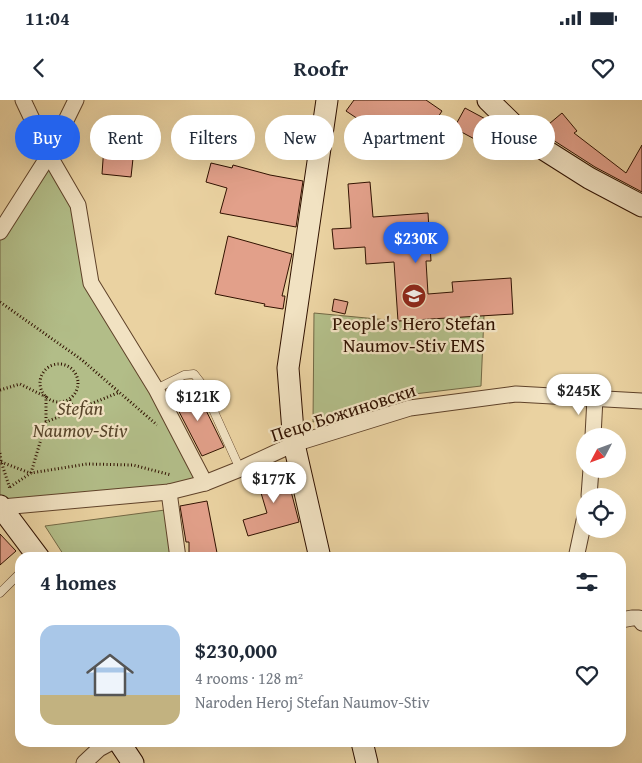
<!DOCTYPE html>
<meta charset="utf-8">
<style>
:root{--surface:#fff;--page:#f2f2f3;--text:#1f2937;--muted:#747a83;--accent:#2563eb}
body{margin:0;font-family:"Gentium Book Plus",serif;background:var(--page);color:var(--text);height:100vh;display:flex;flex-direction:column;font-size:19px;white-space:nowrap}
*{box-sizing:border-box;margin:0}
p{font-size:16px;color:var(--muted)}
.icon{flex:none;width:28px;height:28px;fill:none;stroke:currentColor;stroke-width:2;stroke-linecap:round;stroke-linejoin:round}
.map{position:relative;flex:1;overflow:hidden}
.sheet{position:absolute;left:15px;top:452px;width:611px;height:195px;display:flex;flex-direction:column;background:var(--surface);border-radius:15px;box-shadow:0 5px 20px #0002}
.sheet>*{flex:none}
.top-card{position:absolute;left:15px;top:15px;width:612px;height:45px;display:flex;gap:10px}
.needle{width:32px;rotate:229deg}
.fabs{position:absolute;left:576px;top:328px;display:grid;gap:10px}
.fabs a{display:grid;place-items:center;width:50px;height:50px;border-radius:50%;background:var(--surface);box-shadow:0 5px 20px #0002;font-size:25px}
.price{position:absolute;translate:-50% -42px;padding:0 11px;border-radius:18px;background:#fff;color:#222;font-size:16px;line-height:32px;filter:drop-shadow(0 1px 2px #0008)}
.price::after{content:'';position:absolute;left:50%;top:30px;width:15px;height:11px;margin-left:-8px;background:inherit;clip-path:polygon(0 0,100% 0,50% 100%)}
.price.selected{background:var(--accent);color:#fff}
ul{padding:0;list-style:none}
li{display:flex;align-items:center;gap:15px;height:125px;padding:0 25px}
li span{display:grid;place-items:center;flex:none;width:140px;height:100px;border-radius:15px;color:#555}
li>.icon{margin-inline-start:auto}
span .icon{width:60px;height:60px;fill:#fffc;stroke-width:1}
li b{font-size:21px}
h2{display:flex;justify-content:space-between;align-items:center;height:60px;padding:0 25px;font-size:21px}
.tag{padding:0 18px;border-radius:22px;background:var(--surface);box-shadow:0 5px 20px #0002;font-size:18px;line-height:45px}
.tag.selected{background:var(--accent);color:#fff}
.status{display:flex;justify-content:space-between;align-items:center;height:35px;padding:0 25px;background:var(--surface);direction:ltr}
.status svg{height:14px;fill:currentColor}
header{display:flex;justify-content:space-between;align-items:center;height:65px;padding:0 25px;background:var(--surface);font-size:22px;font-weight:700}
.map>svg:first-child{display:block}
</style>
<div class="status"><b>11:04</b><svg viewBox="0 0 49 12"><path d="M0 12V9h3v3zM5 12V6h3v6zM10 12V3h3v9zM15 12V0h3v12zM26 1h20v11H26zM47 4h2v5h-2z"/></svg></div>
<header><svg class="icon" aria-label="back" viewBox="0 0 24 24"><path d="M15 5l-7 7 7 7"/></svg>Roofr<svg class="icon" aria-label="heart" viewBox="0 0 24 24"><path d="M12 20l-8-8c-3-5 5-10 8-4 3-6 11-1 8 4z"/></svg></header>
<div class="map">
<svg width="642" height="663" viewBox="0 0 642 663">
<rect width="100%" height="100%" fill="#ead2a1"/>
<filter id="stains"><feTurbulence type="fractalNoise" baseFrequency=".004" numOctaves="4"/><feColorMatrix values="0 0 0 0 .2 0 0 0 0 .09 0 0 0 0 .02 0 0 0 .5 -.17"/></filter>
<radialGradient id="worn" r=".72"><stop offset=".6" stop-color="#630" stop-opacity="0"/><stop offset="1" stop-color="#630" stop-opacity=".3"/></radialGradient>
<g fill="#b2bd88" stroke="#726844">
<polygon points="49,55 78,105 91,183 205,383 0,406 0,132"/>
<polygon points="314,213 398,221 484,215 481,286 389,297 313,322"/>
<polygon points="165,410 172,457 65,457 45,426"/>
</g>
<g fill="#e2a08a" stroke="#311201">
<polygon points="354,0 426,0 442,11 419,46 379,19 373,29 346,11"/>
<polygon points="465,8 491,22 480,42 454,28"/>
<polygon points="562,13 577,31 574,33 626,73 642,45 642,92 595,67 553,40 543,29"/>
<polygon points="104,46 134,49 131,77 102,74"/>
<polygon points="211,63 232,68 233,65 270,75 303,81 296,127 220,113 227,88 206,82"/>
<polygon points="370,82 373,117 428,113 431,161 426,161 428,194 453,192 452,182 511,178 513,214 398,221 394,162 366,164 365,147 334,149 332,129 351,128 348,84"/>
<polygon points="228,136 292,154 282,196 285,196 283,209 264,206 265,204 215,194"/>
<polygon points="334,199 348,202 345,214 332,211"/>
<polygon points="195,288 224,347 202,356 173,300"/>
<polygon points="285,368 299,422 248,436 243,420 267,413 256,376"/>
<polygon points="207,401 218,458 189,458 189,442 186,442 180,406"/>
<polygon points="0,434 16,451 0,465"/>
</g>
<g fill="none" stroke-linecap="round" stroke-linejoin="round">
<defs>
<g id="lane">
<polyline points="156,289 184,275 194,274 201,283 240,369"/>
<polyline points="0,493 20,473"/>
</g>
<g id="street">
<polyline points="23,0 49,55 78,105 91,183 156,289 205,383"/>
<polyline points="0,132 49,55 76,0"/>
<polyline points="593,336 595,298"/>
<polyline points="169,392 178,458"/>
<polyline points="589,396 591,369"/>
<polyline points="2,407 169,392 205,383 240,369 294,344 410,308 516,294 642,301"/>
<polyline points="576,458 585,416"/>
<polyline points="621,520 632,518 639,518 642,523"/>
<polyline points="84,663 99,649 112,642"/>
</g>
<g id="secondary">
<polyline points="488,0 529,40 589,78 642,106"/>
<polyline points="0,406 39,458"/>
<polyline points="320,458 294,344 288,268 327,0"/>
<polyline points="119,642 133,663"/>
<polyline points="362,642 367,663"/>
</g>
</defs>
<use href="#lane" stroke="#5f4229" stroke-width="9"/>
<use href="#street" stroke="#5f4229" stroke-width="17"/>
<use href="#secondary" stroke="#311201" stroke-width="23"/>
<g stroke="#311201" stroke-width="3" stroke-dasharray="1 2.5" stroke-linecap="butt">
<polyline points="0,202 82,260 157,325"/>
<circle cx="59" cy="283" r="19"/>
<polyline points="0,290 20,284 46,297 46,321"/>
<polyline points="70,300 74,310"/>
<polyline points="0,353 1,361 10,389"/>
<polyline points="1,362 30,373"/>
<polyline points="31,373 46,322 120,292"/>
<polyline points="10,387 31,373 87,364 133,365 171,375"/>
</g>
<use href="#lane" stroke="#f1e2c2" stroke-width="8"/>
<use href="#street" stroke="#f1e2c2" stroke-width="15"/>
<use href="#secondary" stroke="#f1e2c2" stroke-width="21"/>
</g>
<defs>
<symbol id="school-disc" viewBox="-11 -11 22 22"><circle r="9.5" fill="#8f2418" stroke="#f1e2c2"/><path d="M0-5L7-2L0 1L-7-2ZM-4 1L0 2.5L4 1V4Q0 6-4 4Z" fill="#fff"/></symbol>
</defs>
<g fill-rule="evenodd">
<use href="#school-disc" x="400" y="182" width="28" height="28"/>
</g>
<g text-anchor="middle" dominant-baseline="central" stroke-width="4.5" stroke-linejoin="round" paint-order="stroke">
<g font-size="19" fill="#311201" stroke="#f1e2c2">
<text x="414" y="223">People's Hero Stefan<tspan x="414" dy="22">Naumov-Stiv EMS</tspan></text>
</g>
<g font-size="19" font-style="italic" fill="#58452a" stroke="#f1e2c2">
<text x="80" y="308">Stefan<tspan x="80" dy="22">Naumov-Stiv</tspan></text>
</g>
<g font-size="19" fill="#311201" stroke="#f1e2c2">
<text transform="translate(343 312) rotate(-18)">Пецо Божиновски</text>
</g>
</g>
<rect width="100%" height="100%" filter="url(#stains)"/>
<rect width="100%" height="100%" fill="url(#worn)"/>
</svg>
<div class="fabs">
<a><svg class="needle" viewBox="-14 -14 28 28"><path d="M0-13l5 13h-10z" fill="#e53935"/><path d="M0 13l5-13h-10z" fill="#747a83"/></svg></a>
<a><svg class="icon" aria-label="locate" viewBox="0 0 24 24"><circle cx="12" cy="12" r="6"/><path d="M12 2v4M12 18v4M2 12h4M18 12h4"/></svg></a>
</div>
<b class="price selected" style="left:416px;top:164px">$230K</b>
<b class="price" style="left:579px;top:316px">$245K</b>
<b class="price" style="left:198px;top:322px">$121K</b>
<b class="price" style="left:274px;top:404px">$177K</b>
<div class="top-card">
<a class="tag selected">Buy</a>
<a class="tag">Rent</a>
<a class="tag">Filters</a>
<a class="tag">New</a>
<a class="tag">Apartment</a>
<a class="tag">House</a>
</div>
<section class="sheet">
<h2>4 homes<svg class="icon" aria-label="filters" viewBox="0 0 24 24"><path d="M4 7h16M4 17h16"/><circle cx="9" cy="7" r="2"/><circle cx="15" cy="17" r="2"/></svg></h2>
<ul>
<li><span style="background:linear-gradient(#a9c7e8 70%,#c2b280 0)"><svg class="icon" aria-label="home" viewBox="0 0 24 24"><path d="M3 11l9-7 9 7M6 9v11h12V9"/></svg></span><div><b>$230,000</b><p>4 rooms · 128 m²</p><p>Naroden Heroj Stefan Naumov-Stiv</p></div><svg class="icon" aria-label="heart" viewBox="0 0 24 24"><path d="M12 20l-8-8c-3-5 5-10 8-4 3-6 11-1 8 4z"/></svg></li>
</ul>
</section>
</div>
